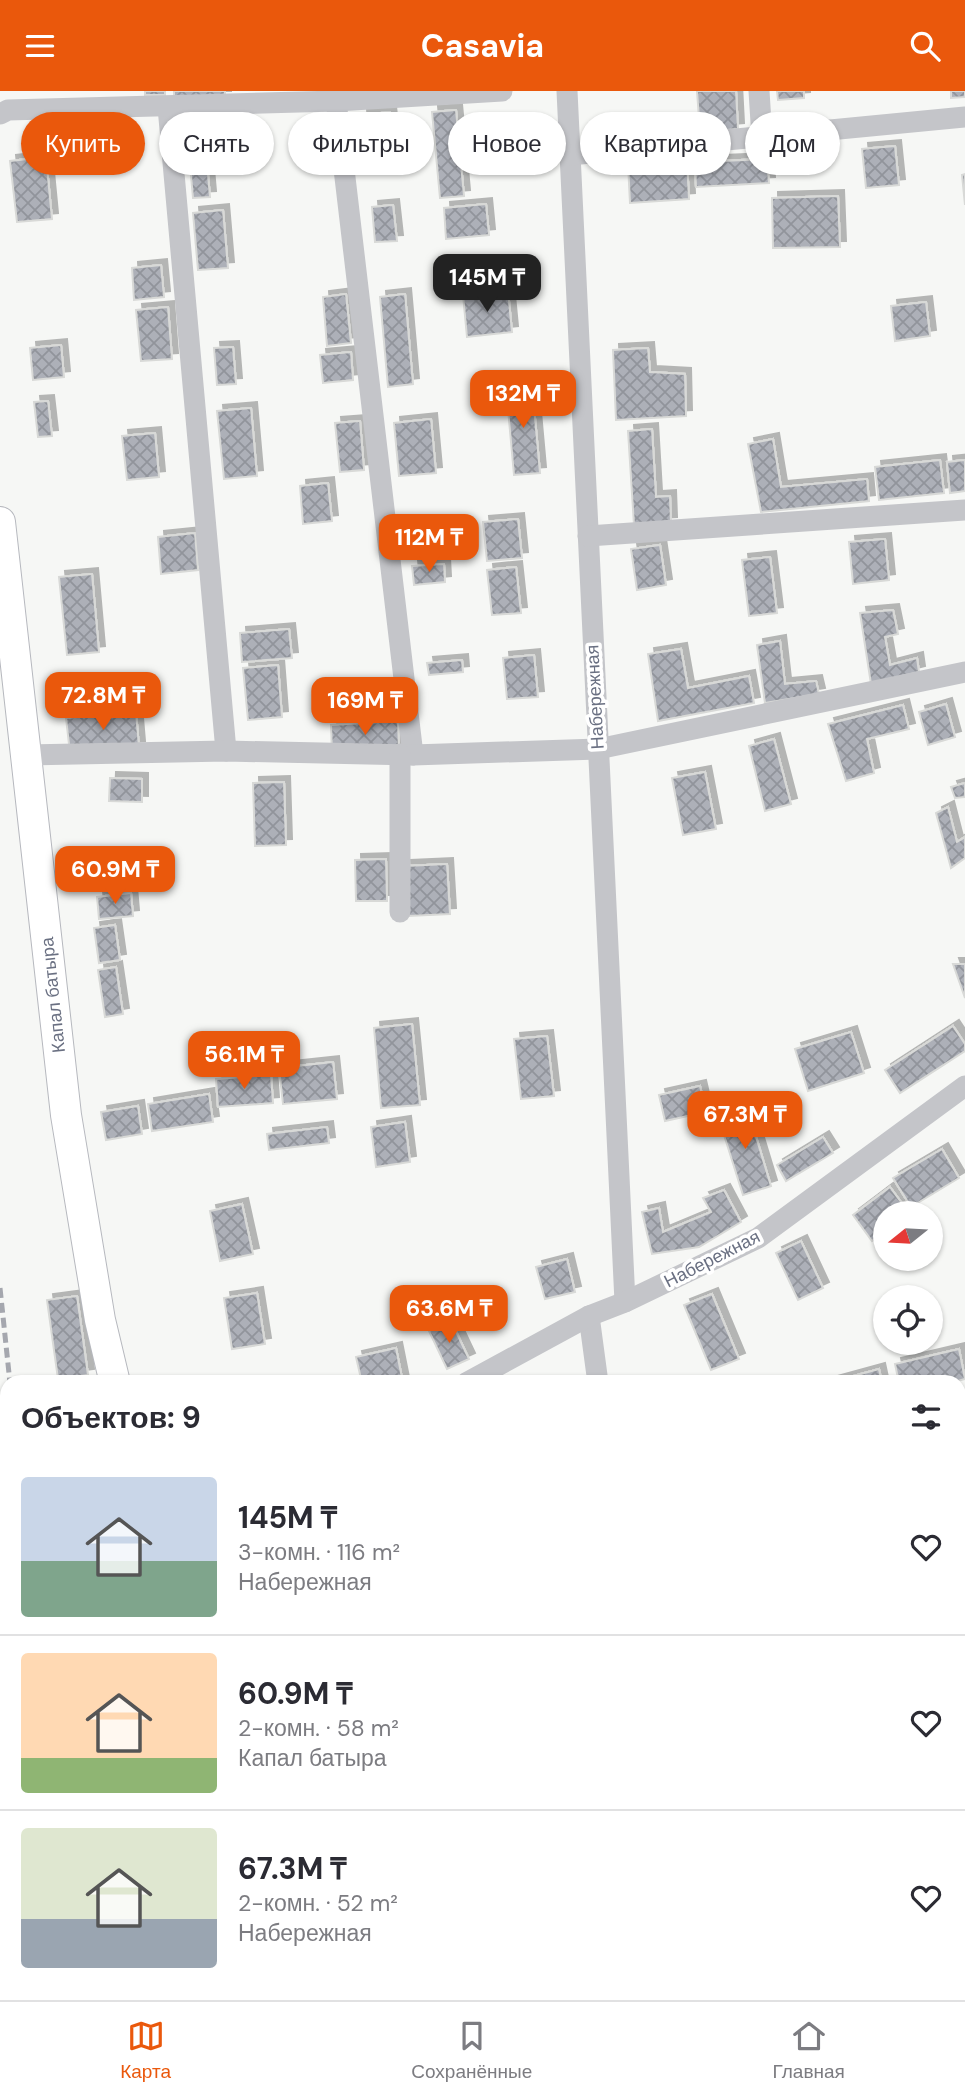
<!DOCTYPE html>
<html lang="ru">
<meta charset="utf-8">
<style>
:root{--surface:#fff;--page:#f7f7f7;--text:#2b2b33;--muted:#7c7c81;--line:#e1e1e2;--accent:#ea580c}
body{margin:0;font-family:"DM Sans",sans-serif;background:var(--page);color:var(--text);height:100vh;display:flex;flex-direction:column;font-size:26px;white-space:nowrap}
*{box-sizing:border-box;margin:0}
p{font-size:23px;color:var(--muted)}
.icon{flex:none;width:38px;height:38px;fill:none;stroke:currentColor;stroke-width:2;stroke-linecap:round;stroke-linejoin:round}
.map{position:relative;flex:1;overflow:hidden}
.details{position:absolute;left:0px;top:1284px;width:966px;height:625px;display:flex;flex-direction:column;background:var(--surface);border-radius:21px 21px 0 0;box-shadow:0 2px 5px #0004}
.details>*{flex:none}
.top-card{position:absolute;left:21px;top:21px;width:924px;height:63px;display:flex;gap:14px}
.needle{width:46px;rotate:252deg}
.tools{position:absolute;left:873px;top:1110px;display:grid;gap:14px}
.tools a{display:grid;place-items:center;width:70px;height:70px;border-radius:50%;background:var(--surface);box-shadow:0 2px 5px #0004;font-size:35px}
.price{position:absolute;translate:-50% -60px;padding:0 16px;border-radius:14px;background:var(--accent);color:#fff;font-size:23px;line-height:46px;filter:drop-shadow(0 2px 4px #0008)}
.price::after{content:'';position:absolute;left:50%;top:42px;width:21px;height:16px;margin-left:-10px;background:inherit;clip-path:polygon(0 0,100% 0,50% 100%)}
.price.selected{background:#222;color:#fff}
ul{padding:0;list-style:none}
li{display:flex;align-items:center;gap:21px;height:175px;padding:0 21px}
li+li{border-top:2px solid var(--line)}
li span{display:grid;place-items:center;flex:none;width:196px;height:140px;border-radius:7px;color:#555}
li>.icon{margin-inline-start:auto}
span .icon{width:84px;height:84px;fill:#fffc;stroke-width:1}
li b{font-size:30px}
h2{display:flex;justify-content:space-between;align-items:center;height:84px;padding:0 21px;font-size:30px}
.tag{padding:0 24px;border-radius:32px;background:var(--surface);box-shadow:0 2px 5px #0004;font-size:24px;line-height:63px}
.tag.selected{background:var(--accent);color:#fff}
header{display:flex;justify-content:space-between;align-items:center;height:91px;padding:0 21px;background:var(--accent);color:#fff;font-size:32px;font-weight:700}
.menu{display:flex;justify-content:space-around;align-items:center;height:98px;border-top:2px solid var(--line);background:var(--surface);font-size:19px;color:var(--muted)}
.menu a{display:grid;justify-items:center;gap:4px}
.menu .selected{color:var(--accent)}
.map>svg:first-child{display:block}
</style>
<header><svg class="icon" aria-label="menu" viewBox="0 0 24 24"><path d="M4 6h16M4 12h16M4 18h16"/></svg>Casavia<svg class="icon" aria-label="search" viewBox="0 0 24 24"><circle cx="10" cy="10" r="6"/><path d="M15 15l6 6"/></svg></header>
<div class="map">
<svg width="965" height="1909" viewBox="0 0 965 1909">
<defs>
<pattern id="building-cross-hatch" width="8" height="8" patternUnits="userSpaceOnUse" patternTransform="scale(1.75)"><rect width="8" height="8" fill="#adb0b8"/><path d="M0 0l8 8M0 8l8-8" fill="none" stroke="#91949b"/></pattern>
<filter id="shadow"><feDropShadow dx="6" dy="-6" stdDeviation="0" flood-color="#0004"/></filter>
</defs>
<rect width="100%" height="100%" fill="#f6f7f5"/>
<g fill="url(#building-cross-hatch)" stroke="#d8d9d7" stroke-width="2" filter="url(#shadow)">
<rect x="145" y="0" width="20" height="4"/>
<rect x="174" y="0" width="51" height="6"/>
<polygon points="697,0 736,0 738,38 700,41"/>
<polygon points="777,0 804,0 804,7 778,9"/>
<polygon points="951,0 965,0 965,6 951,7"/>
<polygon points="456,19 464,105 440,107 432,21"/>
<polygon points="390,21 395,68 365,71 361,24"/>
<polygon points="105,35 107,71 80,72 78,36"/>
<polygon points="204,39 210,106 193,107 187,40"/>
<polygon points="895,55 899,94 866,97 862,58"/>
<polygon points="46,66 52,128 17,131 10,70"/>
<polygon points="767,68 769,92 696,96 695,71"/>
<polygon points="687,70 689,108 630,112 628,73"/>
<polygon points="965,83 965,114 962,84"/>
<polygon points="838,105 840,156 773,157 772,107"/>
<polygon points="486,113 489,144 446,148 444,117"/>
<polygon points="393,114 397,150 375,151 372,116"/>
<polygon points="223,119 228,177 198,179 193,122"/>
<polygon points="161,174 164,206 134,209 132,177"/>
<polygon points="508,200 512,241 467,246 463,204"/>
<polygon points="346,203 351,252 327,255 323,206"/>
<polygon points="405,203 413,293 388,296 380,206"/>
<polygon points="926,211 930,245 895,250 891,215"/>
<polygon points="168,216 172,268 141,270 136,219"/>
<polygon points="61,254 64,286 33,289 30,257"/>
<polygon points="233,256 236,293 217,294 214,257"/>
<polygon points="648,257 650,281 685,283 686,325 616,329 613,259"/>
<polygon points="351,261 353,289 323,292 320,264"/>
<polygon points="532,294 540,382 514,384 506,296"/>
<polygon points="48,310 52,345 38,346 34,311"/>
<polygon points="251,317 257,385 224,388 217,320"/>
<polygon points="431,328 436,382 399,385 394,332"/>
<polygon points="360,330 364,379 340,381 335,332"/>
<polygon points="652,338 656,406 670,405 671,432 634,434 628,340"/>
<polygon points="155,342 159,386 127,389 122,345"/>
<polygon points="773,348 781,396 867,388 869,410 761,421 748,353"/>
<polygon points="940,369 944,402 879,409 875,376"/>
<polygon points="965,369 965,400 950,402 947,371"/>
<polygon points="328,392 332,430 303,433 300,395"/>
<polygon points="518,428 522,467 487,470 483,431"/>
<polygon points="195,442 198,479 161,483 158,446"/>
<polygon points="885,448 889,489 853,493 849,451"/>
<polygon points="660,454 666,494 637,499 631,458"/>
<polygon points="770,466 777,522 749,525 742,469"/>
<polygon points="444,473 445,491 414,494 412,475"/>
<polygon points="516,476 521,522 492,524 487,479"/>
<polygon points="92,483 99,561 67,564 59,486"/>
<polygon points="893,519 898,543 885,546 890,574 917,567 919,581 871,593 860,522"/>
<polygon points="289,538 292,567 242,571 240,542"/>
<polygon points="780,550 785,593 816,590 819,603 765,612 757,554"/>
<polygon points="681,558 688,597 749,585 754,612 658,630 648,563"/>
<polygon points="534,564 538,606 507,608 503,567"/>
<polygon points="462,569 463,581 429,584 427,572"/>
<polygon points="278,574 282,626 248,629 243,577"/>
<polygon points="946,613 955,646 928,654 919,621"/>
<polygon points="903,614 909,638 867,648 874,682 846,690 828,633"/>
<polygon points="136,621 139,656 70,662 66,627"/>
<polygon points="398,630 399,658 332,662 331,634"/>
<polygon points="774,648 791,713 765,720 749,655"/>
<polygon points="705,681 716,738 683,744 672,687"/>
<polygon points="110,687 142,688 142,711 109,710"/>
<polygon points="284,691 286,754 255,755 253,692"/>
<polygon points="965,692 965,706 955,707 951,696"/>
<polygon points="948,716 957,751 965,746 965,767 951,777 936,722"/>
<polygon points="386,768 387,810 356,810 355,769"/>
<polygon points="447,773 450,823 408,825 405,775"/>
<polygon points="131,802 133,825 99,828 97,806"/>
<polygon points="115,834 120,869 99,872 94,837"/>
<polygon points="953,873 965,873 965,907"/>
<polygon points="116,876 123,923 105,926 98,879"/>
<polygon points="412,933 420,1014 381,1017 374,937"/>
<polygon points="953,935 965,953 965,960 900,1002 885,979"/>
<polygon points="851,941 864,982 808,1000 795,958"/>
<polygon points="547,945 554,1005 521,1008 514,948"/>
<polygon points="333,971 337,1008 283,1013 279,977"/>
<polygon points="271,984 273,1012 218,1016 216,988"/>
<polygon points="700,995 706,1021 665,1030 659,1004"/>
<polygon points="209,1003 213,1031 152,1040 148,1013"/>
<polygon points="138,1015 142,1043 106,1049 101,1021"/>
<polygon points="747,1016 771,1095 743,1104 718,1025"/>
<polygon points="405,1031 410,1071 376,1076 371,1036"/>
<polygon points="327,1036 329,1052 269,1059 267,1043"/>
<polygon points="823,1046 833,1062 786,1090 777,1074"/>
<polygon points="942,1058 959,1087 911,1116 893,1087"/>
<polygon points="890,1096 909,1122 886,1122 886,1140 872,1150 853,1124"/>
<polygon points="724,1099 741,1131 699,1156 652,1163 642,1121 659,1117 663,1141 711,1121 703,1107"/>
<polygon points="242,1113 253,1163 220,1170 210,1120"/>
<polygon points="801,1150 823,1197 798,1209 776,1162"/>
<polygon points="567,1168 575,1201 545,1208 536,1176"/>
<polygon points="257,1202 265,1253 232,1258 224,1207"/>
<polygon points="712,1203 739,1268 711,1279 684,1214"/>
<polygon points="77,1205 88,1284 58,1288 47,1209"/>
<polygon points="451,1230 469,1268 447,1278 429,1240"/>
<polygon points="396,1257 403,1292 362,1292 356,1266"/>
<polygon points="959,1258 965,1288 950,1292 899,1292 895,1273"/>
<polygon points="879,1278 882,1292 828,1292"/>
<polygon points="965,1381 965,1418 959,1420 959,1383"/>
<rect x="959" y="1648" width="6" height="30"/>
<rect x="959" y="1810" width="6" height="36"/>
</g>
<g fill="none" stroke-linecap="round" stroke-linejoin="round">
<defs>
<g id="secondary">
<polyline points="0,431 66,1024 100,1229 115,1292"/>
<polyline points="329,1902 332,1909"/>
</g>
</defs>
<use href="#secondary" stroke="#b6b8be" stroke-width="32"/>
<g stroke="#c4c5c9" stroke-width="21">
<polyline points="567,0 625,1211"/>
<polyline points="759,0 762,47"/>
<polyline points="336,10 413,664"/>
<polyline points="168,16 226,660"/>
<polyline points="0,23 8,19 336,10 502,0"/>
<polyline points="570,64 965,26"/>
<polyline points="588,445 965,419"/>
<polyline points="26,664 226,660 413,664 598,658 965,581"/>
<polyline points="400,821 400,663"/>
<polyline points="589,1225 598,1292"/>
<polyline points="466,1292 589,1225 625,1211 758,1147 965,995"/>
<polyline points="959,1334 965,1333"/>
<polyline points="0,1417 7,1519"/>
<polyline points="0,1752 7,1752"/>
<polyline points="33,1902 34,1909"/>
<polyline points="716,1902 717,1909"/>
<polyline points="908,1909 908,1902"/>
</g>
<use href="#secondary" stroke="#fff" stroke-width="30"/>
<g stroke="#a5a7ae" stroke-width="5" stroke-dasharray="10 5" stroke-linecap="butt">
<polyline points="0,1197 10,1292"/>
<polyline points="57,1902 58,1909"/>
<polyline points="71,1902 72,1909"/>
</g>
</g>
<g text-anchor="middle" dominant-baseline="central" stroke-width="7" stroke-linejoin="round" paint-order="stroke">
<g font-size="18" fill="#6a7082" stroke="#fff">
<text transform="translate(595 606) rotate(-93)">Набережная</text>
<text transform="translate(53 904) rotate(-96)">Капал батыра</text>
<text transform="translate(712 1168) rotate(-27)">Набережная</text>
</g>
</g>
</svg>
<div class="tools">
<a><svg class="needle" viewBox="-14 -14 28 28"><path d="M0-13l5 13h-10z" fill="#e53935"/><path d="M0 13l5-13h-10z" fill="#7c7c81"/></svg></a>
<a><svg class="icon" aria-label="locate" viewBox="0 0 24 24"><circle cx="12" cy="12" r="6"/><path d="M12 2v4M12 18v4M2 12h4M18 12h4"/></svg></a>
</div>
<b class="price selected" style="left:487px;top:223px">145M ₸</b>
<b class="price" style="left:523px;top:339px">132M ₸</b>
<b class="price" style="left:429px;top:483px">112M ₸</b>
<b class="price" style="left:103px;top:641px">72.8M ₸</b>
<b class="price" style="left:365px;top:646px">169M ₸</b>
<b class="price" style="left:115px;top:815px">60.9M ₸</b>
<b class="price" style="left:244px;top:1000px">56.1M ₸</b>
<b class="price" style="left:745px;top:1060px">67.3M ₸</b>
<b class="price" style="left:449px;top:1254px">63.6M ₸</b>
<div class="top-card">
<a class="tag selected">Купить</a>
<a class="tag">Снять</a>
<a class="tag">Фильтры</a>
<a class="tag">Новое</a>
<a class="tag">Квартира</a>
<a class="tag">Дом</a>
</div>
<section class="details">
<h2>Объектов: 9<svg class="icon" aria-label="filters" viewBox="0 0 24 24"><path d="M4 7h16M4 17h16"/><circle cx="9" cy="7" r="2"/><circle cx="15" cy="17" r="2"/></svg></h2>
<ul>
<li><span style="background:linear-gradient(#c9d6e8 60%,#7fa58c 0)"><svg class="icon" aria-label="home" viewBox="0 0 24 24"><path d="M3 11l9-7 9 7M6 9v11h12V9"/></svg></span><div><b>145M ₸</b><p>3-комн. · 116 m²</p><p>Набережная</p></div><svg class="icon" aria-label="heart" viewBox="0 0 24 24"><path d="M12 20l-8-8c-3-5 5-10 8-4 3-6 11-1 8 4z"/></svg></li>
<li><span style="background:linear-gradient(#ffd9b3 75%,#8fb573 0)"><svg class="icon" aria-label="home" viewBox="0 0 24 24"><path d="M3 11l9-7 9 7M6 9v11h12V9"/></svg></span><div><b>60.9M ₸</b><p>2-комн. · 58 m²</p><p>Капал батыра</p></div><svg class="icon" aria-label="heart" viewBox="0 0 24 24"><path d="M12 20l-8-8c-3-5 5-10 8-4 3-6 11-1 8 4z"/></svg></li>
<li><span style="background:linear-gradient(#dfe7d0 65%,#9aa5b1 0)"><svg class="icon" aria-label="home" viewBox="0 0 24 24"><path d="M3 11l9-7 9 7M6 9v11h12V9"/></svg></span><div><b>67.3M ₸</b><p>2-комн. · 52 m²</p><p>Набережная</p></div><svg class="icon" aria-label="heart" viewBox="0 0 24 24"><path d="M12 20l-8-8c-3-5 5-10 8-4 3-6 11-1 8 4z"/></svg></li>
</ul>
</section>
</div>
<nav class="menu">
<a class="selected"><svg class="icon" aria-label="map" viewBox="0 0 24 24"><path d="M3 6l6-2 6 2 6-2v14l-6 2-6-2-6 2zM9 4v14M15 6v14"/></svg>Карта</a>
<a><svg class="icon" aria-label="saved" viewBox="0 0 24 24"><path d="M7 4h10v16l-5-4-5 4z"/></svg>Сохранённые</a>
<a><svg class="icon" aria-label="home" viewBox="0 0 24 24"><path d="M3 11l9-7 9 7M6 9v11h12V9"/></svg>Главная</a>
</nav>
